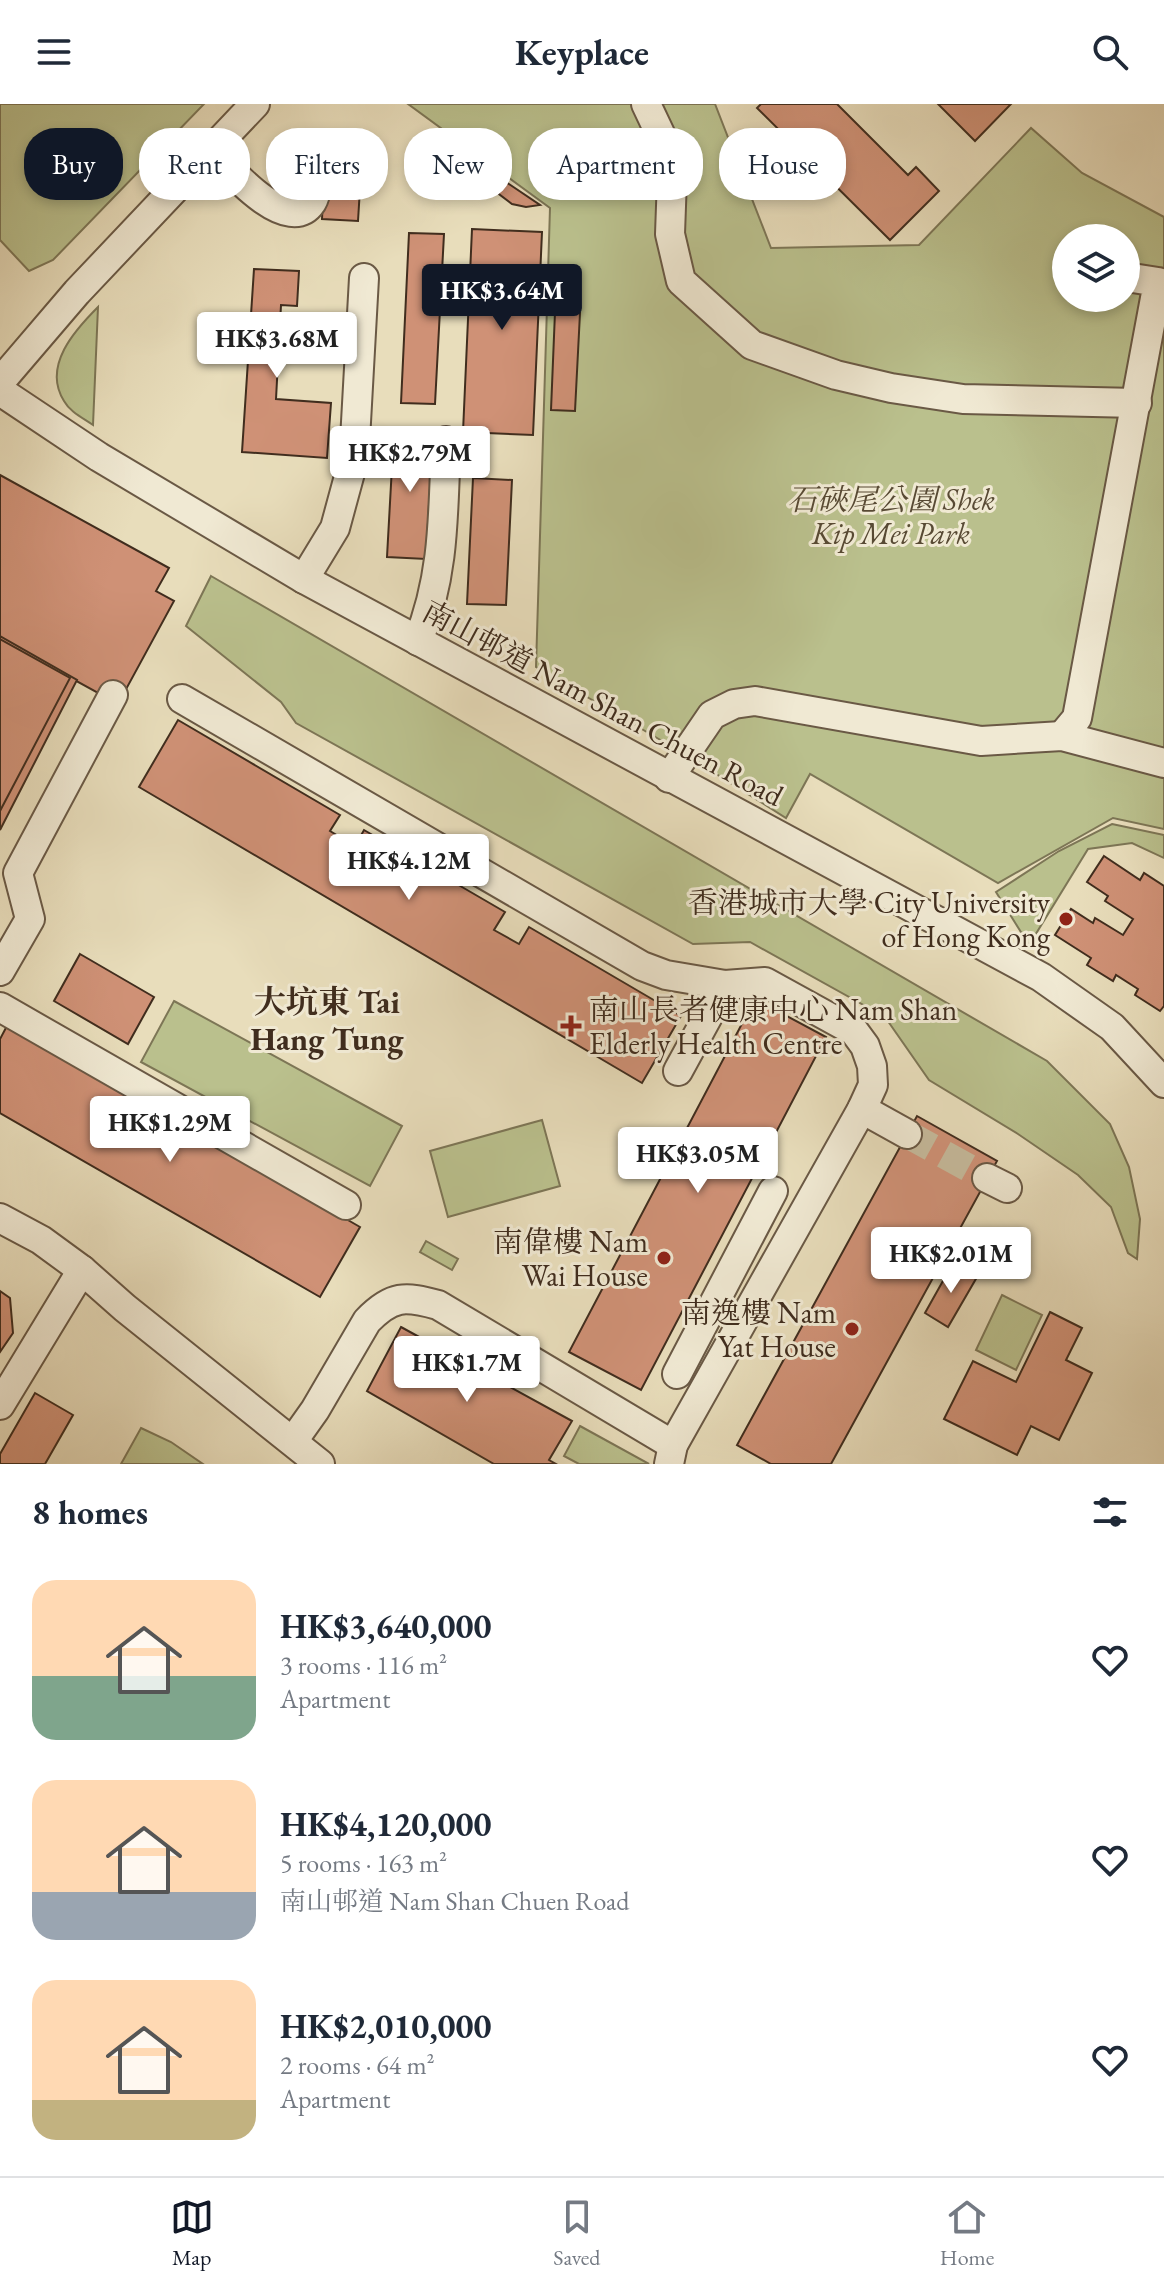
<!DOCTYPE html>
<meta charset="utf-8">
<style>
:root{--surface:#fff;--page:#f6f6f7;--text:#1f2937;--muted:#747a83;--line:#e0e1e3;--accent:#111827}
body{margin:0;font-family:"EB Garamond","Noto Serif TC",serif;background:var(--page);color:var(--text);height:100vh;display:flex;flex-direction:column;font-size:30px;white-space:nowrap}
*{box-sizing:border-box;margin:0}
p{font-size:26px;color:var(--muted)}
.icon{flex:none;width:44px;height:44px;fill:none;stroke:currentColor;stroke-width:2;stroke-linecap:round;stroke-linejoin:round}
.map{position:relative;height:1360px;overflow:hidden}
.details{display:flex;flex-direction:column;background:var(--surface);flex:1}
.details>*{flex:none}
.top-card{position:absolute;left:24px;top:24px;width:1116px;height:72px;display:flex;gap:16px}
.buttons{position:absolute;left:1052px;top:120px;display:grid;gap:16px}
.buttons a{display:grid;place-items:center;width:88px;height:88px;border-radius:50%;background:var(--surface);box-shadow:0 4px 12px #0003;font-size:40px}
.price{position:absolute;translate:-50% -68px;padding:0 18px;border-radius:8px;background:#fff;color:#222;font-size:26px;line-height:52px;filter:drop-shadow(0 2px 4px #0008)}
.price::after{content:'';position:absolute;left:50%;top:48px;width:24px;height:18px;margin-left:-12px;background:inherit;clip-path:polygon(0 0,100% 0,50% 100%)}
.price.selected{background:var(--accent);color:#fff}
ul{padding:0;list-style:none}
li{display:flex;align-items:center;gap:24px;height:200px;padding:0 32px}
li span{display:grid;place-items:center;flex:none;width:224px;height:160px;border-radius:24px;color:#555}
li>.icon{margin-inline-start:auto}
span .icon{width:96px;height:96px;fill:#fffc;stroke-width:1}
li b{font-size:34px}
h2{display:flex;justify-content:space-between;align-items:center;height:96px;padding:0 32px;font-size:34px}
.chip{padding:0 28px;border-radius:32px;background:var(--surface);box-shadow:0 4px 12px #0003;font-size:28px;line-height:72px}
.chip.selected{background:var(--accent);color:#fff}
header{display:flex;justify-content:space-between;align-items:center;height:104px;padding:0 32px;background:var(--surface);font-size:36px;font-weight:700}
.menu{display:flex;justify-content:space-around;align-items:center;height:112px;border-top:2px solid var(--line);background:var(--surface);font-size:22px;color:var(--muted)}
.menu a{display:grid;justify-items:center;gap:4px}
.menu .selected{color:var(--accent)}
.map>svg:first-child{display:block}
</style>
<header><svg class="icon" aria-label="menu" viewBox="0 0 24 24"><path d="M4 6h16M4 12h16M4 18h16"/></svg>Keyplace<svg class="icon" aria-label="search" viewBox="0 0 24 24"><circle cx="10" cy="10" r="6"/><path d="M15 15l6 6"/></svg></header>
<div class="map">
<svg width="1164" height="1360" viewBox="0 0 1164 1360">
<rect width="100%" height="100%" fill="#e8ddbb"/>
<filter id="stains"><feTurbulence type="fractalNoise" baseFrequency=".0025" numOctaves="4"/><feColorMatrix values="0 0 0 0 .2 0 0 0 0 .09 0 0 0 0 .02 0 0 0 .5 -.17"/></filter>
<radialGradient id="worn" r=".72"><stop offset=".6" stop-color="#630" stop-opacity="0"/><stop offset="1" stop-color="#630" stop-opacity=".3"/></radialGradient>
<g fill="#bac08d" stroke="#7d7656" stroke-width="2" fill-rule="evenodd">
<polygon points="0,0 204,0 53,156 29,167 0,136"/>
<path d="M408 0H715L771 144 919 141 1031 24 1082 69 1164 113V725L1113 714 998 779 810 670 786 714 686 651 536 563 550 104ZM1066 134H1126V194H1066Z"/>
<path d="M98 203 93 321C83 314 70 308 64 297 42 262 75 226 98 203Z"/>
<polygon points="211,472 1047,957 1110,1020 1129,1063 1140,1115 1137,1155 1128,1149 1111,1103 1078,1071 1018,1030 929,976 885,913 750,838 693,840 296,619 281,598 186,522"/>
<polygon points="1112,720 1164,731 1164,754 1132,739 1088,745 1029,841 996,788 1059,747"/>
<polygon points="174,897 402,1022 370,1082 141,958"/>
<polygon points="542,1016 560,1082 448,1113 430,1047"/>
<polygon points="426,1137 458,1155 452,1166 420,1148"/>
<polygon points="1002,1191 1042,1211 1016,1266 976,1246"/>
<polygon points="580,1322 649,1360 579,1360 564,1352"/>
<polygon points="141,1324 171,1338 203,1360 121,1360"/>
</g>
<g fill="#cf9176" stroke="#402d1e" stroke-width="2">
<polygon points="761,0 837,0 908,71 916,63 939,87 890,136 757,4"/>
<polygon points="938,0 1011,0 975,37"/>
<polygon points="325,50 362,52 358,117 322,115"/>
<polygon points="500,74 540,101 526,103 512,100 491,84"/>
<polygon points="472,125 542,128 533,331 463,328"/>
<polygon points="409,129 444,130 435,300 401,299"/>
<polygon points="254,165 299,167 297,202 281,201 276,295 331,299 327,354 242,348"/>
<polygon points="555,208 580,209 575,307 551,306"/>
<polygon points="394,326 433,328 426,455 387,453"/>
<polygon points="0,371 169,464 156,487 174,497 118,600 0,535"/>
<polygon points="473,374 512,376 506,501 467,500"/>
<polygon points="0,532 77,576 0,726"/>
<polygon points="0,535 70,574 0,707"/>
<polygon points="178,616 340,711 330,727 355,742 364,726 505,808 494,826 519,840 529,823 681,912 642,979 139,683"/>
<polygon points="1104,752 1140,776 1144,769 1164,782 1164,902 1160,907 1135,891 1138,885 1116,871 1113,877 1087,861 1091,854 1055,831 1071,805 1093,819 1095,814 1123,831 1133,815 1105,797 1108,792 1087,778"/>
<polygon points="80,850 154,893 128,940 54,897"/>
<polygon points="755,895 826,933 641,1286 569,1248"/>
<polygon points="8,920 360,1123 320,1193 0,1009 0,935"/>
<polygon points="917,1012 997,1057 831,1360 771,1360 737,1341"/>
<polygon points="953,1159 977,1173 948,1223 925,1209"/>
<polygon points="0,1187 10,1194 13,1229 0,1248"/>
<polygon points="1050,1208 1082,1224 1066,1256 1092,1269 1059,1336 1031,1322 1017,1351 944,1315 973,1257 1016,1278"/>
<polygon points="401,1223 572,1317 549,1356 556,1360 494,1360 367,1287"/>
<polygon points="35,1289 73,1311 45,1360 0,1360 0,1350"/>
</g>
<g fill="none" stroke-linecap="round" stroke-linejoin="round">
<polyline stroke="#c6ba9c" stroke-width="28" stroke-dasharray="28 14" stroke-linecap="butt" points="907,1030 987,1074"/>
<defs>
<g id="minor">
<polyline points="646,0 664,38 672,74 670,130 681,177 752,241 836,271 891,284 963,295 1137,299"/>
<path d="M211 46C228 64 288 134 312 98 319 86 316 66 317 53"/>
<polyline points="0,278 77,188 255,0"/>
<polyline points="0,287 99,353 304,475 1041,873 1112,923 1164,979"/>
<polyline points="304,475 335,424 354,354 364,174"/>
<path d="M418 537C445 470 443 408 446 337"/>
<polyline points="182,595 642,862 666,871 725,881 765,878 854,927 865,942 872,962 873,981 862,1005 673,1341 669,1360"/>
<polyline points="1062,632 1077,614 1158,178 1126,173"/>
<polyline points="669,674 712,611 734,600 755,597 981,637 1062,632 1164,659"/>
<polyline points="0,867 30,815 18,769 113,591"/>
<polyline points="0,903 346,1101"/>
<polyline points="678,967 725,881"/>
<polyline points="862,1005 907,1030"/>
<polyline points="987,1074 1007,1084"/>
<polyline points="0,1114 41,1136 82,1166 125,1204 320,1360"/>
<polyline points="677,1270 773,1087"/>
<polyline points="0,1301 82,1166"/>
<path d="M293 1337 315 1306 367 1217C392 1191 405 1192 438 1201L673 1341"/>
</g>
</defs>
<use href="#minor" stroke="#6a5945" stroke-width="32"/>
<use href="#minor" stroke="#f0e9d3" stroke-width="28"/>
</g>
<g fill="#8f2418" stroke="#f0e9d3" stroke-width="3">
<circle cx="1066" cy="815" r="8"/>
<path d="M567 910h8v8h8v8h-8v8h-8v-8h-8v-8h8z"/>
<circle cx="664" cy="1154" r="8"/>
<circle cx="852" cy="1225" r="8"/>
</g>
<g text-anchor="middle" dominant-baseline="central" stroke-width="6" stroke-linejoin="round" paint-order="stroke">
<g font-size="30" font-style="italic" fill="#584a34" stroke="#f0e9d3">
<text x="891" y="395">石硤尾公園 Shek<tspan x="891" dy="34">Kip Mei Park</tspan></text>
</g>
<g font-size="30" fill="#402d1e" stroke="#f0e9d3">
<text transform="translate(603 599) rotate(28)">南山邨道 Nam Shan Chuen Road</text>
</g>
<g font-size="30" fill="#402d1e" stroke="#f0e9d3" text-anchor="end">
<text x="1050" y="798">香港城市大學 City University<tspan x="1050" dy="34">of Hong Kong</tspan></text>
<text x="589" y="905" text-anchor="start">南山長者健康中心 Nam Shan<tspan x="589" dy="34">Elderly Health Centre</tspan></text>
<text x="648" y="1137">南偉樓 Nam<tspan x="648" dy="34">Wai House</tspan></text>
<text x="836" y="1208">南逸樓 Nam<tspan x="836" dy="34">Yat House</tspan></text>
</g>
<g font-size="32" font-weight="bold" fill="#402d1e" stroke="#f0e9d3">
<text x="327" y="898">大坑東 Tai<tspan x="327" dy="37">Hang Tung</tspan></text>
</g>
</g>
<rect width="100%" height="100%" filter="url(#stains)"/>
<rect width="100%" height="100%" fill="url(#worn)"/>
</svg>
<div class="buttons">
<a><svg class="icon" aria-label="layers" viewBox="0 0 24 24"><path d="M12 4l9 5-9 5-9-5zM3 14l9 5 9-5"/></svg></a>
</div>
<b class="price selected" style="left:502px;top:228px">HK$3.64M</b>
<b class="price" style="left:277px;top:276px">HK$3.68M</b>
<b class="price" style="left:410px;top:390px">HK$2.79M</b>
<b class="price" style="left:409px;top:798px">HK$4.12M</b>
<b class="price" style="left:170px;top:1060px">HK$1.29M</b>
<b class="price" style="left:698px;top:1091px">HK$3.05M</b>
<b class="price" style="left:951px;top:1191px">HK$2.01M</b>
<b class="price" style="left:467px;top:1300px">HK$1.7M</b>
<div class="top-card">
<a class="chip selected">Buy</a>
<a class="chip">Rent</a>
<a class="chip">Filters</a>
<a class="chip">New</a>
<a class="chip">Apartment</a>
<a class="chip">House</a>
</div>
</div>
<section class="details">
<h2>8 homes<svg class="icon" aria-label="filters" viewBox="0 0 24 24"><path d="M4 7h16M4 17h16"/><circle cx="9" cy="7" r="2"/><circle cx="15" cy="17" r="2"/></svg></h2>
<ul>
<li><span style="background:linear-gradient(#ffd9b3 60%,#7fa58c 0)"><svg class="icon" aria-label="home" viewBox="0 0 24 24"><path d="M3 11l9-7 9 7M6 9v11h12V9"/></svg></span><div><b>HK$3,640,000</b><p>3 rooms · 116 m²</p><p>Apartment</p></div><svg class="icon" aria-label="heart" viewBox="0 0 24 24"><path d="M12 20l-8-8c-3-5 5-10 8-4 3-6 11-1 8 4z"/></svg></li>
<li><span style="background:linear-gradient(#ffd9b3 70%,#9aa5b1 0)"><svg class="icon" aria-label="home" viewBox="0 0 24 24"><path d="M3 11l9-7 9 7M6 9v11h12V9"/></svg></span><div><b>HK$4,120,000</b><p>5 rooms · 163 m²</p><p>南山邨道 Nam Shan Chuen Road</p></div><svg class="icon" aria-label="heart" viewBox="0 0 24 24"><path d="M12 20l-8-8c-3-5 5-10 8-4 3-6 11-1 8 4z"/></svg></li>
<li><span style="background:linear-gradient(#ffd9b3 75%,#c2b280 0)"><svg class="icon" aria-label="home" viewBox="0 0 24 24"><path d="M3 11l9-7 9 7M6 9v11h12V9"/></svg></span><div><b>HK$2,010,000</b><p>2 rooms · 64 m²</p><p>Apartment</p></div><svg class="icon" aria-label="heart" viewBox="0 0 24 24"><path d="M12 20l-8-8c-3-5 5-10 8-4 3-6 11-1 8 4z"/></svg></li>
</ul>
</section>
<nav class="menu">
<a class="selected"><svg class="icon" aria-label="map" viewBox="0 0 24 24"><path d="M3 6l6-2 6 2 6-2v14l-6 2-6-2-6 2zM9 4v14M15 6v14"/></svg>Map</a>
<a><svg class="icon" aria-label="saved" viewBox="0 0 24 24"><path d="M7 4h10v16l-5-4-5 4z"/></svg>Saved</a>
<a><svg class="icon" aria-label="home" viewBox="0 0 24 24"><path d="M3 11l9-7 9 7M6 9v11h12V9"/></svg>Home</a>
</nav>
